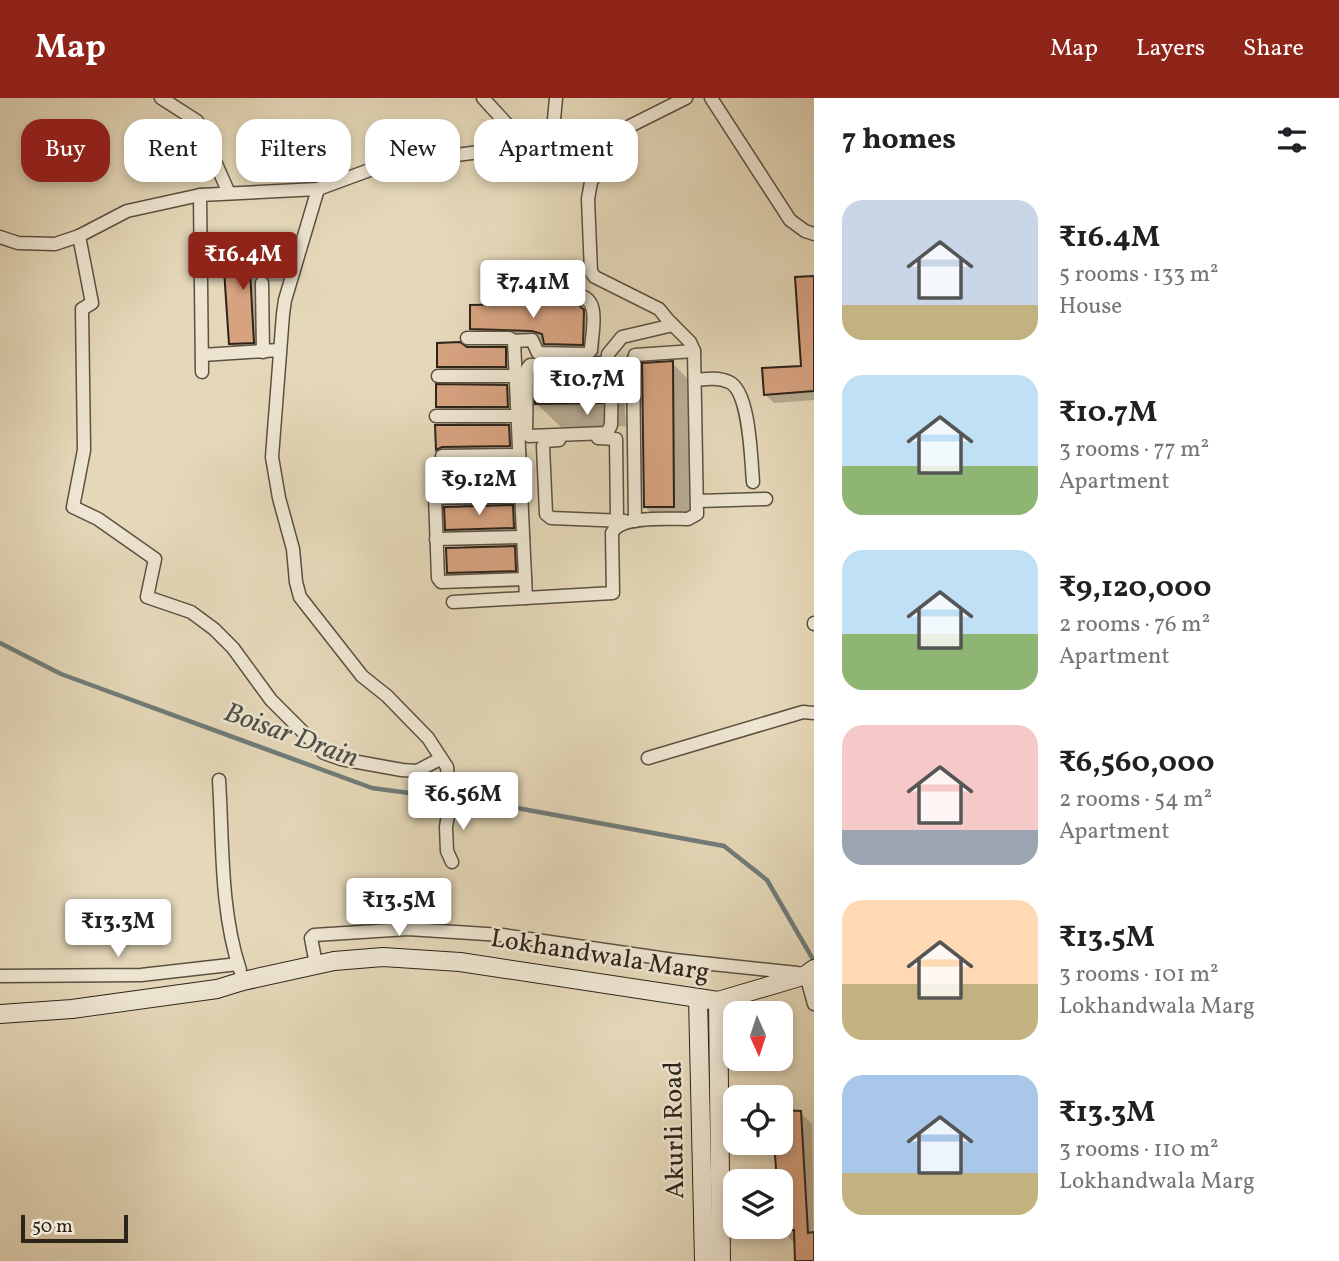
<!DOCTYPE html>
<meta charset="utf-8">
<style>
:root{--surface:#fff;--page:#f2f2f2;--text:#202124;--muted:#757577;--accent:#8f2418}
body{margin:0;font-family:Vollkorn,serif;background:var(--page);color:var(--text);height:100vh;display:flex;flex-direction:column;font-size:26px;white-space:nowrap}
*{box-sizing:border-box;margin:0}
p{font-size:23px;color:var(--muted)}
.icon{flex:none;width:38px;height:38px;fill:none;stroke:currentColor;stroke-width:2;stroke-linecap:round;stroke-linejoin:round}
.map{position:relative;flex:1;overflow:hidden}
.panel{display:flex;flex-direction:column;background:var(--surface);width:525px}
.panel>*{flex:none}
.guide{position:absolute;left:21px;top:21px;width:665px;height:63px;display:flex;gap:14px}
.needle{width:46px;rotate:177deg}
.fabs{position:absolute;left:723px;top:903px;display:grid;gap:14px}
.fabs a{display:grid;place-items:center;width:70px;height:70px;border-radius:14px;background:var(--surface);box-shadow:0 4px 10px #0003;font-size:35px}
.scale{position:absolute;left:21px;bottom:18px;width:107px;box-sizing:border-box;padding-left:7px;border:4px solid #2d2419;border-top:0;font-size:19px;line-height:24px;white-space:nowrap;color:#2d2419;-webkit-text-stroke:5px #eee6d2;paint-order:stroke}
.price{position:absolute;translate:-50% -60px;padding:0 16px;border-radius:7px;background:#fff;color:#222;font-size:23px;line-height:46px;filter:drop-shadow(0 2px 4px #0008)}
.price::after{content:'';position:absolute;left:50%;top:42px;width:21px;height:16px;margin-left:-10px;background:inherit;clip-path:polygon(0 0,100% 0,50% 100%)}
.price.on{background:var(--accent);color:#fff}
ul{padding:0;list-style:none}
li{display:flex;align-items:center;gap:21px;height:175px;padding:0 28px}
li span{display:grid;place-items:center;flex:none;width:196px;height:140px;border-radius:21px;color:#555}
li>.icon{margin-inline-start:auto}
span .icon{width:84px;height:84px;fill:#fffc;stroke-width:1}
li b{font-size:30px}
h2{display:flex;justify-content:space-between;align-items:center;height:84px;padding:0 28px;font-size:30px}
.chip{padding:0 24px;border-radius:21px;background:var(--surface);box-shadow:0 4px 10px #0003;font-size:24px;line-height:63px}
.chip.on{background:var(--accent);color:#fff}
header{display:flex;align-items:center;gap:42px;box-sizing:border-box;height:98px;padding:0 35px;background:var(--accent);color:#fff}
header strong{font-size:33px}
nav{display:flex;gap:38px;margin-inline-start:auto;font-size:24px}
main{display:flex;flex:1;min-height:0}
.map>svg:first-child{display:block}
</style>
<header>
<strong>Map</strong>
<nav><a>Map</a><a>Layers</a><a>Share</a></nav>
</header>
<main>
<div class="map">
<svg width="814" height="1163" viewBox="0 0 814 1163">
<rect width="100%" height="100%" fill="#e5d8b9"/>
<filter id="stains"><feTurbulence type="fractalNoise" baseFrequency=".00286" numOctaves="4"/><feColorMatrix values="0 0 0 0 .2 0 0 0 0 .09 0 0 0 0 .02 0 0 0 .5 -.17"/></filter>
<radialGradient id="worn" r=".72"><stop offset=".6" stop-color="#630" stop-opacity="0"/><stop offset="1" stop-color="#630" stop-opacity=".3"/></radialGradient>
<g fill="#0003">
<polygon points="276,155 288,166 289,183 261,184 265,256 242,257 230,246 225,158"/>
<polygon points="814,179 814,302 774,305 765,296 803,269"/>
<polygon points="581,210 600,231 599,263 527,247 502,247 522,267 523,285 504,285 524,305 524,325 505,325 525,345 526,365 508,365 527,385 528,406 510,406 529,426 530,447 512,447 531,467 532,489 465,491 448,474 466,451 447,431 465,410 445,390 454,368 437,352 437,328 458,328 438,309 459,288 439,269 467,250 492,250 472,231"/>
<polygon points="672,265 689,282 690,425 662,425 645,409"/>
<polygon points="601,276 624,300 626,328 561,329 537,306"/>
<polygon points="800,1014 812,1026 814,1163 797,1163 796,1144 793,1144 782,1132 780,1083 779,1083 776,1045 780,1045"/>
</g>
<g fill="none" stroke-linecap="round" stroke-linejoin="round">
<polyline stroke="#707c7a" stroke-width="4.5" points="0,545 61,576 372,690 506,708 724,748 767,782 814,863"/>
</g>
<g fill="#d7a280" stroke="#2d2419" stroke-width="2">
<polygon points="277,153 278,172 250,173 254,245 229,246 223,157"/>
<polygon points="814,178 814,293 764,297 762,270 801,268 795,179"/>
<polygon points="570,205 579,207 584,212 583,247 544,246 542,236 532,233 470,231 470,207"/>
<polygon points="460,244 467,249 506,249 506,269 437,269 437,245"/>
<polygon points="673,263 674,409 644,409 642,265"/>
<polygon points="601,274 603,279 603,305 535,306 536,276"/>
<polygon points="436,286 507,287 508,309 436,309"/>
<polygon points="435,327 509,327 510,348 442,349 436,352"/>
<polygon points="511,366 512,389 443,391 442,367"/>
<polygon points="513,407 514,430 445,432 444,409"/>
<polygon points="515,448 516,473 447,475 446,450"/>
<polygon points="780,1012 801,1013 808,1135 814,1134 814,1163 795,1163 794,1132 780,1133 780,1083 777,1083 774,1045 780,1045"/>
</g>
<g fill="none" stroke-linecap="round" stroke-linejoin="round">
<defs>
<g id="street">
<polyline points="161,0 197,23 228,93"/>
<polyline points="483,0 526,47"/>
<polyline points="711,0 790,122 805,133 814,136"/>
<polyline points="552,43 556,0"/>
<polyline points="318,91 285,202 283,216 272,359 279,400 293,451 296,484 300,499 362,578 387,598 428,640 447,669 450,704 446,729 447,753 452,764"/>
<polyline points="200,97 202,274"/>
<polyline points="79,138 92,205 82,211 84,352 73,409 98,421 155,461 147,499 191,514 214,531 233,550 271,602 324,655 341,661 402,672 417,673 440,661"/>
<polyline points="0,139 18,145 55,146 79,138 127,113 200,97 318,91 386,66 495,52 624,31 686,0"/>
<polyline points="200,149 273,145"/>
<polyline points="262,185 263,254"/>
<polyline points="467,240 509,240 514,243 526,500"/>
<path d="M514 243 532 242 538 255 587 256 591 252C592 231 603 196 572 197"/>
<polyline points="202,257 279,252"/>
<polyline points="635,257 694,253"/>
<polyline points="633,262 635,423"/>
<polyline points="607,265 530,267 527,271 526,335 529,338 607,335 611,327 612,277 607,265 608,256 622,239 673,227"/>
<polyline points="438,278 515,278"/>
<path d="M695 282C706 281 718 279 729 284 750 293 751 362 753 384"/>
<polyline points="436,318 517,318"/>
<polyline points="598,340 616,341 617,422"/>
<polyline points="559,342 546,343 543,348 546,416 551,420 625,423"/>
<polyline points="442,358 519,357"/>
<polyline points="434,371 438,480 441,484 525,481"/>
<polyline points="435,400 521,398"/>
<polyline points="698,403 766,401"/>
<polyline points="436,441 523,439"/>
<path d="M453 504 613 495 612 435C620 417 670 421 688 421L697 416 694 253 690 244 668 222 659 211 595 179 591 174 588 101 591 84 601 68 619 48 624 31"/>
<polyline points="814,525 814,526"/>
<polyline points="648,660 803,614 814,615"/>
<path d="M219 682C223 745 220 812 240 872"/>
<polyline points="316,866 311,840 314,837 408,831 502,837 674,862 797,875 806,877 814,906"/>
<polyline points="0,878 141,877 238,866"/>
</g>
<g id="secondary">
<polyline points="698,900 704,1163"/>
<polyline points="718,903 721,1163"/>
<polyline points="0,916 72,911 217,891 243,883 334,863 383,859 460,864 718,903 806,877 814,871"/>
</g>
</defs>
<use href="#street" stroke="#5b5141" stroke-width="15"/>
<use href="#secondary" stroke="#2d2419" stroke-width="20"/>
<use href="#street" stroke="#eee6d2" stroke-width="12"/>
<use href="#secondary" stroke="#eee6d2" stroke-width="18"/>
</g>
<g text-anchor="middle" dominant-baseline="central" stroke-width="5" stroke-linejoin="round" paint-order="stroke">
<g font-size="26" fill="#2d2419" stroke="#eee6d2">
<text transform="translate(600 858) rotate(9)">Lokhandwala Marg</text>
<text transform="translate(675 1032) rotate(-91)">Akurli Road</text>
</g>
<g font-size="28" font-style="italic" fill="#4e504a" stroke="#eee6d2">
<text transform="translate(291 638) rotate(20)">Boisar Drain</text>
</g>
</g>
<rect width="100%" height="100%" filter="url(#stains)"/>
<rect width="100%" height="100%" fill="url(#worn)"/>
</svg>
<div class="fabs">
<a><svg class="needle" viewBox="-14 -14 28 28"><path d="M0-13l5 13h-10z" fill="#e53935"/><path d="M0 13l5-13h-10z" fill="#757577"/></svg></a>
<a><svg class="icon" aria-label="locate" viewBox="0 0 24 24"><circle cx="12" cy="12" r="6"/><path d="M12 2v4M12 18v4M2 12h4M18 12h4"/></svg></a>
<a><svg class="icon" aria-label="layers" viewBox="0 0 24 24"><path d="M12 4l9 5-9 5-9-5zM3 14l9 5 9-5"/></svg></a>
</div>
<div class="scale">50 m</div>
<b class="price on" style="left:243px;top:194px">₹16.4M</b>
<b class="price" style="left:533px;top:222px">₹7.41M</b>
<b class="price" style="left:587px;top:319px">₹10.7M</b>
<b class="price" style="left:479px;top:419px">₹9.12M</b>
<b class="price" style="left:463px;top:734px">₹6.56M</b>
<b class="price" style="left:399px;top:840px">₹13.5M</b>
<b class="price" style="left:118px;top:861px">₹13.3M</b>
<div class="guide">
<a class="chip on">Buy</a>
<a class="chip">Rent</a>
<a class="chip">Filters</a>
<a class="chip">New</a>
<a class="chip">Apartment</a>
</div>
</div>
<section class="panel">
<h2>7 homes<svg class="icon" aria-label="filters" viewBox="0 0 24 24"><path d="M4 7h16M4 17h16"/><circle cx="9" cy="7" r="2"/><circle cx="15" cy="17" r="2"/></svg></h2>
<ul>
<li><span style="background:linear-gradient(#c9d6e8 75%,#c2b280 0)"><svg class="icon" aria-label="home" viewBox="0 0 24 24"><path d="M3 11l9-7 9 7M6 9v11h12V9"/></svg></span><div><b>₹16.4M</b><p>5 rooms · 133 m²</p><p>House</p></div></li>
<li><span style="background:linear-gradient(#bfe0f5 65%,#8fb573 0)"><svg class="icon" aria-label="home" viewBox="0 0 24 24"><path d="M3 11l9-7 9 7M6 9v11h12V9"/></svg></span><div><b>₹10.7M</b><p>3 rooms · 77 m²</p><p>Apartment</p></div></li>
<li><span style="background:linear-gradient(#bfe0f5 60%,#8fb573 0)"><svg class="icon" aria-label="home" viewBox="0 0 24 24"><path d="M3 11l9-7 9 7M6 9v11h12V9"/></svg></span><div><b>₹9,120,000</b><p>2 rooms · 76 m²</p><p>Apartment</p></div></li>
<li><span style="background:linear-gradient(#f6c9c9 75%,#9aa5b1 0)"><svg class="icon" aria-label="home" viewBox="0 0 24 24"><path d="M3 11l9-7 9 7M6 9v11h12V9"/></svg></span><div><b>₹6,560,000</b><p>2 rooms · 54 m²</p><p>Apartment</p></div></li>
<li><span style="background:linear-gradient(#ffd9b3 60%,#c2b280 0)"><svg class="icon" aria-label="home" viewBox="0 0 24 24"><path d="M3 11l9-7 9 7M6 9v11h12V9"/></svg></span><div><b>₹13.5M</b><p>3 rooms · 101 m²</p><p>Lokhandwala Marg</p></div></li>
<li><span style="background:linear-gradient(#a9c7e8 70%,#c2b280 0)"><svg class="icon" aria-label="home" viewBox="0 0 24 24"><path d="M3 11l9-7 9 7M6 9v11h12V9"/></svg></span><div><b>₹13.3M</b><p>3 rooms · 110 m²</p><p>Lokhandwala Marg</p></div></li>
</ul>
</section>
</main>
